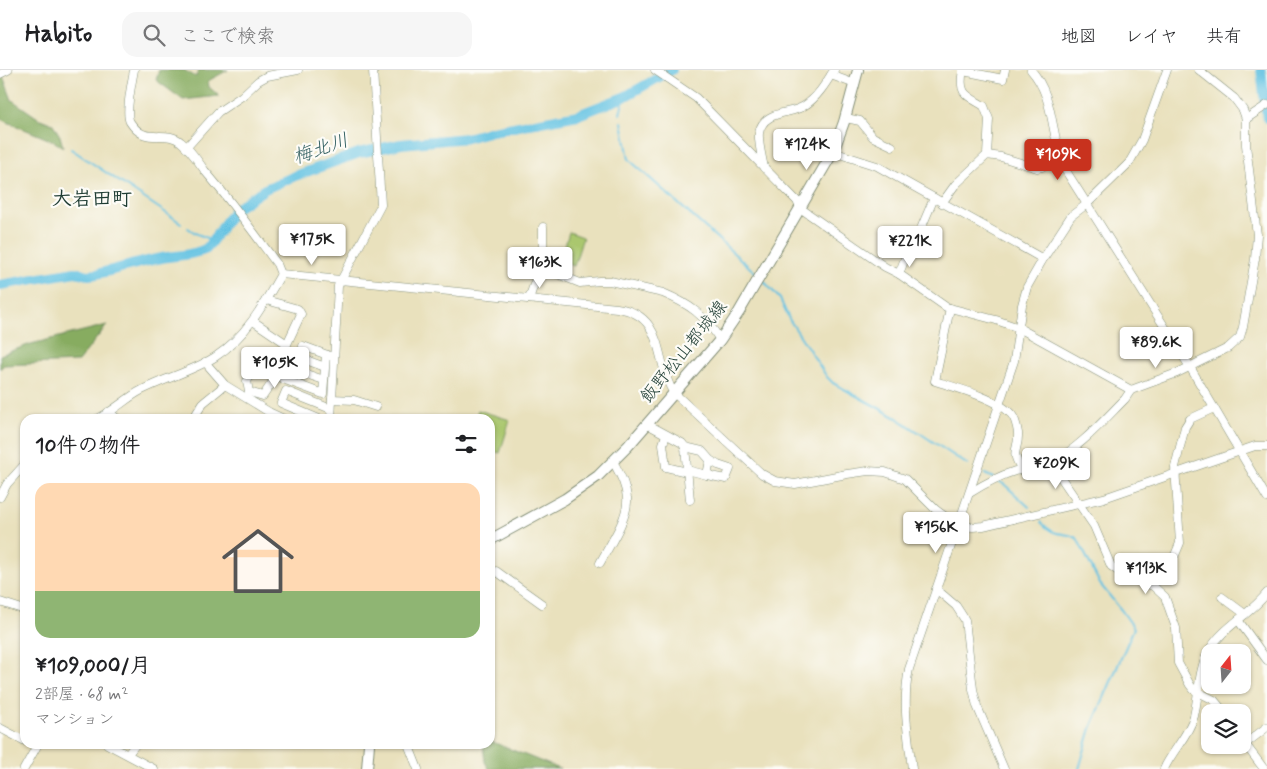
<!DOCTYPE html>
<html lang="ja">
<meta charset="utf-8">
<style>
:root{--surface:#fff;--page:#f6f6f6;--text:#202124;--muted:#757577;--line:#e0e0e0;--accent:#c8321e}
body{margin:0;font-family:Mynerve,"Klee One",sans-serif;background:var(--page);color:var(--text);height:100vh;display:flex;flex-direction:column;font-size:19px;white-space:nowrap}
*{box-sizing:border-box;margin:0}
p{font-size:16px;color:var(--muted)}
.icon{flex:none;width:28px;height:28px;fill:none;stroke:currentColor;stroke-width:2;stroke-linecap:round;stroke-linejoin:round}
.map{position:relative;flex:1;overflow:hidden}
.side{position:absolute;left:20px;top:344px;width:475px;height:335px;display:flex;flex-direction:column;background:var(--surface);border-radius:15px;box-shadow:0 1px 4px #0004}
.side>*{flex:none}
.needle{width:32px;rotate:17deg}
.controls{position:absolute;left:1201px;top:574px;display:grid;gap:10px}
.controls a{display:grid;place-items:center;width:50px;height:50px;border-radius:10px;background:var(--surface);box-shadow:0 1px 4px #0004;font-size:25px}
.price{position:absolute;translate:-50% -42px;padding:0 11px;border-radius:5px;background:#fff;color:#222;font-size:16px;line-height:32px;filter:drop-shadow(0 1px 2px #0008)}
.price::after{content:'';position:absolute;left:50%;top:30px;width:15px;height:11px;margin-left:-8px;background:inherit;clip-path:polygon(0 0,100% 0,50% 100%)}
.price.current{background:var(--accent);color:#fff}
ul{padding:0;list-style:none}
li{display:grid;align-content:center;gap:10px;height:265px;padding:0 15px}
li+li{border-top:1px solid var(--line)}
li span{display:grid;place-items:center;height:155px;border-radius:15px;color:#555}
li>.icon{margin-inline-start:auto}
span .icon{width:90px;height:90px;fill:#fffc;stroke-width:1}
li b{font-size:21px}
h2{display:flex;justify-content:space-between;align-items:center;height:60px;padding:0 15px;font-size:21px}
header{display:flex;align-items:center;gap:30px;box-sizing:border-box;height:70px;padding:0 25px;background:var(--surface);border-bottom:1px solid var(--line)}
header strong{font-size:24px}
nav{display:flex;gap:28px;margin-inline-start:auto;font-size:18px}
.search{width:350px;height:45px;background:var(--page);display:flex;align-items:center;gap:12px;box-sizing:border-box;padding:0 18px;border-radius:15px;color:var(--muted);font-size:19px}
.map>svg:first-child{display:block}
</style>
<header>
<strong>Habito</strong>
<div class="search"><svg class="icon" aria-label="search" viewBox="0 0 24 24"><circle cx="10" cy="10" r="6"/><path d="M15 15l6 6"/></svg>ここで検索</div>
<nav><a>地図</a><a>レイヤ</a><a>共有</a></nav>
</header>
<div class="map">
<svg width="1267" height="699" viewBox="0 0 1267 699">
<rect width="100%" height="100%" fill="#fdfcf7"/>
<filter id="ink" filterUnits="userSpaceOnUse"><feTurbulence type="fractalNoise" baseFrequency=".02" numOctaves="2"/><feDisplacementMap in="SourceGraphic" scale="10" xChannelSelector="R" yChannelSelector="G"/><feConvolveMatrix kernelMatrix="1 2 1 2 8 2 1 2 1" color-interpolation-filters="sRGB"/></filter>
<filter id="wash" filterUnits="userSpaceOnUse"><feTurbulence type="fractalNoise" baseFrequency=".0096" numOctaves="4" result="noise"/><feDisplacementMap in="SourceGraphic" scale="20" xChannelSelector="R" yChannelSelector="G"/><feGaussianBlur stdDeviation="1.12" result="paint"/><feColorMatrix in="noise" values="0 0 0 0 0 0 0 0 0 0 0 0 0 0 0 0 0 1.4 0 .05"/><feComposite in="paint" operator="in"/></filter>
<g filter="url(#wash)">
<rect width="100%" height="100%" fill="#e9e1bd"/>
<g fill="#aac76e" stroke="#648251">
<polygon points="569,162 583,167 574,196 560,192"/>
<polygon points="478,340 510,350 500,383 490,380 490,349 475,349"/>
</g>
<g fill="#87ac61" stroke="#53744a">
<polygon points="159,0 184,0 196,7 199,0 228,0 208,11 209,17 219,26 183,30 156,10"/>
<polygon points="3,6 12,30 38,48 53,54 60,66 63,77 53,71 0,49 0,7"/>
<polygon points="107,255 78,292 4,295 0,299 0,285 31,274"/>
<polygon points="490,671 560,699 489,699 485,692 483,674 490,674"/>
</g>
<g fill="none" stroke-linecap="round" stroke-linejoin="round">
<g stroke="#64c2e2" stroke-width="2">
<polyline points="620,44 624,27"/>
<polyline points="622,52 629,89 634,94 757,204"/>
<polyline points="71,79 181,153"/>
<polyline points="188,158 197,164 213,170"/>
<polyline points="762,209 780,229 789,249 827,307 833,313 897,348 968,395"/>
<polyline points="985,404 993,408"/>
<polyline points="997,410 1005,415 1029,437"/>
<path d="M1041 452C1057 469 1060 460 1077 468L1100 514 1122 541 1134 558 1091 658 1079 699"/>
</g>
<g stroke="#64c2e2" stroke-width="10">
<polyline points="1261,0 1267,48"/>
<path d="M0 215 75 202 88 205 97 204C118 199 140 192 162 188 177 185 193 186 207 178L235 139 265 119 295 106 359 83 401 74 467 68 492 61 578 45 624 27 672 0"/>
</g>
</g>
</g>
<g filter="url(#ink)">
<g fill="none" stroke-linecap="round" stroke-linejoin="round">
<defs>
<g id="minor">
<path d="M134 0C132 11 125 44 130 52 146 77 164 58 181 72 190 79 198 91 205 101 231 131 254 163 277 194L281 204"/>
<polyline points="655,0 696,28 797,131 800,138 885,197 899,204 946,237 996,250 1019,258 1131,320"/>
<path d="M963 0C958 24 966 25 984 36L989 49 987 85"/>
<path d="M1031 0C1056 28 1050 69 1066 101L1190 297 1267 428"/>
<polyline points="963,1 1003,9 1005,0"/>
<polyline points="0,4 8,0"/>
<polyline points="831,5 855,14"/>
<polyline points="846,48 860,51 873,67 892,76"/>
<polyline points="1246,49 1267,35"/>
<polyline points="186,78 218,42 242,26 258,11 267,6 298,0"/>
<polyline points="833,82 877,96 1043,189"/>
<path d="M764 98C762 87 758 73 759 63 763 40 790 45 804 36 817 28 826 13 834 0"/>
<polyline points="942,133 955,115 987,85 1001,87 1037,98 1042,97 1056,75"/>
<polyline points="540,197 543,181 543,157"/>
<path d="M281 204 617 238C666 245 654 290 673 322L762 404 775 411 795 414 847 404 868 401 885 402 905 409 936 440 958 456 973 457 983 456 1104 428 1255 376H1267"/>
<polyline points="899,204 907,183 920,161 934,128"/>
<path d="M529 229 540 197 580 213 599 211H610L663 223C689 234 705 245 720 270"/>
<polyline points="266,230 298,239 301,244 287,274 272,297 276,307 263,326 249,322 247,311 261,291 272,297"/>
<path d="M950 238 935 311C954 317 999 329 1012 345 1016 350 1017 357 1018 363 1019 383 1009 378 1022 400"/>
<polyline points="253,251 287,274"/>
<polyline points="303,276 330,286"/>
<polyline points="298,287 325,297"/>
<polyline points="205,292 225,315 269,342 284,349"/>
<polyline points="291,299 324,310"/>
<polyline points="283,309 323,324 326,285"/>
<polyline points="332,329 354,330 376,337"/>
<polyline points="108,342 118,349"/>
<path d="M97 349C113 342 126 328 142 320 165 308 193 301 215 287 246 267 264 234 281 204"/>
<polyline points="193,349 203,333 225,315"/>
<polyline points="319,349 281,333 286,321 331,339"/>
<polyline points="331,349 338,216 381,135 373,0"/>
<polyline points="647,354 682,373 685,377 702,381 710,390 707,405 726,409 730,399 718,395 710,390"/>
<polyline points="666,365 663,374 666,397 687,402"/>
<polyline points="685,377 690,430"/>
<polyline points="1051,393 1094,456 1111,496 1118,501 1153,516 1165,527 1176,558 1178,593 1190,615 1194,620 1214,630 1224,642"/>
<polyline points="687,400 707,405"/>
<path d="M970 423C984 414 999 406 1015 401 1026 398 1038 399 1049 394 1079 379 1102 352 1125 329L1131 320 1177 303 1228 278 1240 267 1243 257 1255 189 1257 165 1246 75V49L1243 40 1234 28 1199 0"/>
<polyline points="0,427 7,414 25,394"/>
<path d="M600 493C609 476 629 447 627 428 626 414 619 403 613 391"/>
<polyline points="490,504 496,501 542,534"/>
<polyline points="1153,516 1158,506 1175,485 1180,473 1175,397 1185,357 1190,349 1214,338"/>
<polyline points="936,519 956,536 965,550 973,619 977,636 1004,699"/>
<polyline points="1222,527 1245,544"/>
<polyline points="0,532 25,540"/>
<polyline points="1238,550 1267,590"/>
<polyline points="0,658 25,671"/>
<polyline points="1242,670 1264,699"/>
<polyline points="107,674 154,699"/>
<polyline points="408,674 418,699"/>
<polyline points="1245,674 1267,657"/>
<polyline points="128,684 136,674"/>
<polyline points="24,699 38,674"/>
<path d="M912 699C908 665 902 633 909 599L1014 291 1022 235 1027 217 1043 189 1071 146 1087 134 1129 93 1142 70 1167 0"/>
<path d="M1164 699C1172 681 1189 665 1194 646 1199 625 1198 598 1210 579 1224 556 1251 544 1267 523"/>
</g>
<g id="major">
<polyline points="490,470 565,429 598,406 628,376 720,270 739,242 833,82 844,52 858,0"/>
<polyline points="367,699 369,674"/>
</g>
</defs>
<use href="#minor" stroke="#848f78" stroke-width="9"/>
<use href="#major" stroke="#848f78" stroke-width="12"/>
<use href="#minor" stroke="#fff" stroke-width="8"/>
<use href="#major" stroke="#fff" stroke-width="10"/>
</g>
</g>
<g text-anchor="middle" dominant-baseline="central" stroke-width="4.5" stroke-linejoin="round" paint-order="stroke">
<g font-size="18" fill="#1f3d34" stroke="#fdfcf7">
<text transform="translate(684 282) rotate(-51)">飯野松山都城線</text>
</g>
<g font-size="19" font-style="italic" fill="#305e60" stroke="#fdfcf7">
<text transform="translate(321 79) rotate(-19)">梅北川</text>
</g>
<g font-size="20" font-weight="bold" fill="#1f3d34" stroke="#fdfcf7">
<text x="92" y="129">大岩田町</text>
</g>
</g>
</svg>
<div class="controls">
<a><svg class="needle" viewBox="-14 -14 28 28"><path d="M0-13l5 13h-10z" fill="#e53935"/><path d="M0 13l5-13h-10z" fill="#757577"/></svg></a>
<a><svg class="icon" aria-label="layers" viewBox="0 0 24 24"><path d="M12 4l9 5-9 5-9-5zM3 14l9 5 9-5"/></svg></a>
</div>
<b class="price" style="left:807px;top:101px">¥124K</b>
<b class="price current" style="left:1058px;top:111px">¥109K</b>
<b class="price" style="left:312px;top:196px">¥175K</b>
<b class="price" style="left:910px;top:198px">¥221K</b>
<b class="price" style="left:540px;top:219px">¥163K</b>
<b class="price" style="left:1156px;top:299px">¥89.6K</b>
<b class="price" style="left:275px;top:319px">¥105K</b>
<b class="price" style="left:1056px;top:420px">¥209K</b>
<b class="price" style="left:936px;top:484px">¥156K</b>
<b class="price" style="left:1146px;top:525px">¥113K</b>
<section class="side">
<h2>10件の物件<svg class="icon" aria-label="filters" viewBox="0 0 24 24"><path d="M4 7h16M4 17h16"/><circle cx="9" cy="7" r="2"/><circle cx="15" cy="17" r="2"/></svg></h2>
<ul>
<li><span style="background:linear-gradient(#ffd9b3 70%,#8fb573 0)"><svg class="icon" aria-label="home" viewBox="0 0 24 24"><path d="M3 11l9-7 9 7M6 9v11h12V9"/></svg></span><div><b>¥109,000/月</b><p>2部屋 · 68 m²</p><p>マンション</p></div></li>
</ul>
</section>
</div>
